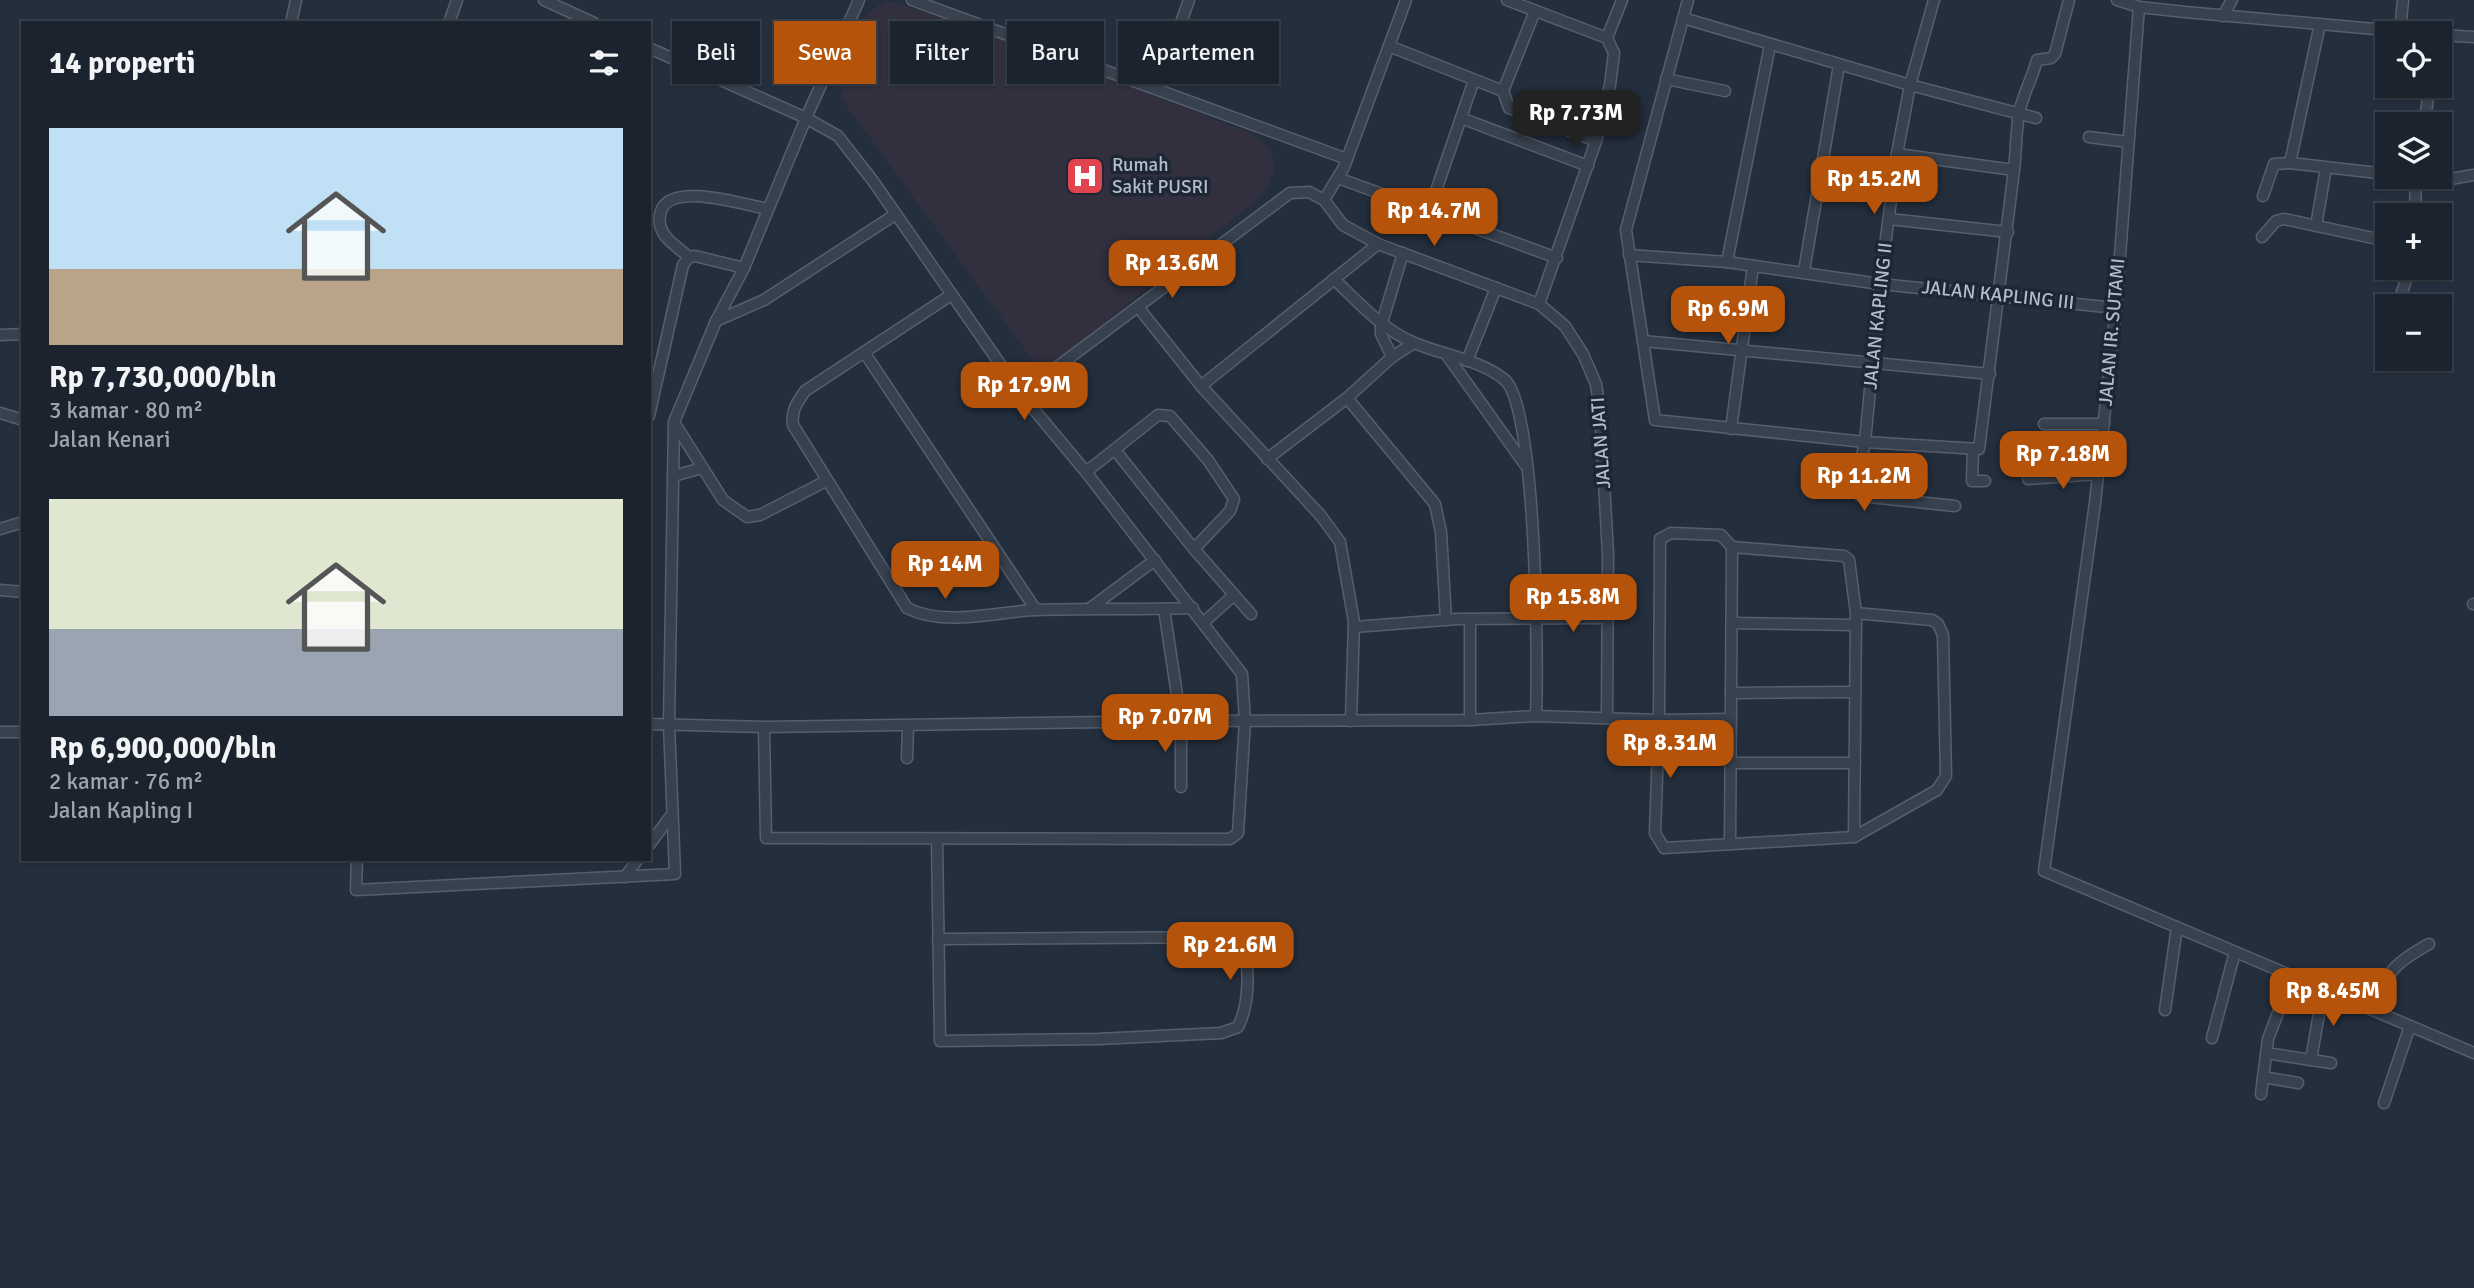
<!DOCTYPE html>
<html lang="id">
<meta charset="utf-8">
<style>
:root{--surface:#1b232e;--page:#242b36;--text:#f1f3f6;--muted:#a0a4aa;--line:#39404a;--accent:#b45309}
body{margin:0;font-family:Signika,sans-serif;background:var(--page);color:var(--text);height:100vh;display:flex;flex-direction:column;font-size:26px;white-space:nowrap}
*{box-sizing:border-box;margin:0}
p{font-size:23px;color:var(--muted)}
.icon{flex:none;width:38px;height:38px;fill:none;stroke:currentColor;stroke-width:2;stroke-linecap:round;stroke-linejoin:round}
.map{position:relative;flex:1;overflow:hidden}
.details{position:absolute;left:21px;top:21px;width:630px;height:840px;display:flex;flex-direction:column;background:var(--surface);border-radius:0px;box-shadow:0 2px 5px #0004,0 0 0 2px var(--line)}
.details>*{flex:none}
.top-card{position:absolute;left:672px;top:21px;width:665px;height:63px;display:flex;gap:14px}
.controls{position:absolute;left:2375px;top:21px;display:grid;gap:14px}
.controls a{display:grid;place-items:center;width:77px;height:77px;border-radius:0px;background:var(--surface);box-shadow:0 2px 5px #0004,0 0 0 2px var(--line);font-size:35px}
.price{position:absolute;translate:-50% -60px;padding:0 16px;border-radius:14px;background:var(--accent);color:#fff;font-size:23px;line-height:46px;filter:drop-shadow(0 2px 4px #0008)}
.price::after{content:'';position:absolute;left:50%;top:42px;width:21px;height:16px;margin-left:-10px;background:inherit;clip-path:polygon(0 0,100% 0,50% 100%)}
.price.on{background:#222;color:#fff}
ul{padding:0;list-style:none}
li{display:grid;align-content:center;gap:14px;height:371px;padding:0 28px}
li span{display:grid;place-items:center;height:217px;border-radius:0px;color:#555}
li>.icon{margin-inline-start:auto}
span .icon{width:126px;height:126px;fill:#fffc;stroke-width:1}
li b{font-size:30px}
h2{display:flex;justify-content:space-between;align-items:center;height:84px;padding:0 28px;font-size:30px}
.tag{padding:0 24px;border-radius:0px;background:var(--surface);box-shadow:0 2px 5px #0004,0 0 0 2px var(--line);font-size:24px;line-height:63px}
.tag.on{background:var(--accent);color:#fff}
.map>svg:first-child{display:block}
</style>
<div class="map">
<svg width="2474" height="1288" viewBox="0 0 2474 1288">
<rect width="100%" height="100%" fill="#242f3e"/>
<polygon fill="#32303f" points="885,0 964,23 1253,134 1269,147 1275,166 1268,187 1254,202 1042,373 841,98 841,67 850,45 867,15"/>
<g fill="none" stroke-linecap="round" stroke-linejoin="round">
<defs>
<g id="minor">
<polyline points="544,0 594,23"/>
<polyline points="912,0 1347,159"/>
<polyline points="1507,0 1607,38"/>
<polyline points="1688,0 1626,230 1655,420 1865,442 1979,449 2014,170 1897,154"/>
<polyline points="1934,0 1910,85 1897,154 1880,284 1865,442 1855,489 1860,496 1955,506"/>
<polyline points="2117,0 2139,7 2185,12 2419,33"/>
<polyline points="2139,7 2116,308 2095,503 2044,871 2474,1053"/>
<polyline points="2223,16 2232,0"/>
<polyline points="1683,18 1910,85 2036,118"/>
<polyline points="291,23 296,0"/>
<polyline points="449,23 457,0"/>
<polyline points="2400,32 2403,0"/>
<polyline points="2440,35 2474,37"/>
<polyline points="1607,38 1622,0"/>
<polyline points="1389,46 1503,91 1535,11"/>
<polyline points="649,48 806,118 859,0"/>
<polyline points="1666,79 1725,91"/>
<polyline points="1157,89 1189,0"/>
<polyline points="1503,91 1509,108 1596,141"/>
<polyline points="1461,118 1588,166"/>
<polyline points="2424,124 2430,86"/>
<polyline points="2089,137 2128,142"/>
<polyline points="2290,163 2387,174"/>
<path d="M2014 170C2016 152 2016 132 2019 113 2023 94 2032 79 2037 60L2051 58 2055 54 2069 0"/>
<polyline points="2426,177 2445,180 2474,175"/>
<polyline points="1338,178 1557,258"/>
<polyline points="2263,196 2274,164 2290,163 2320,24"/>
<polyline points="1324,200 1344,167 1406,0"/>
<polyline points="1429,211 1474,80"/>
<polyline points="2415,215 2416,177"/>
<polyline points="1889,219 2008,232"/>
<polyline points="2316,226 2326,168"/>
<polyline points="2262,237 2276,221 2284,219 2387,241"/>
<polyline points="1629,255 1727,262 1880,284 2116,308"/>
<path d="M689 257C674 244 654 234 661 211 671 181 745 205 768 209"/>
<polyline points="1727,262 1770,45"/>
<polyline points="1804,271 1839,65"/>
<path d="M1334 279C1359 303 1380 327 1412 342 1439 354 1482 360 1505 380 1537 410 1538 663 1536 716"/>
<path d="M951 295 805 391C797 403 791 410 793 425L907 608C944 627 995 612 1035 610 1088 608 1140 610 1193 608"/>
<polyline points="1539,304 1596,141 1610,85 1614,53 1607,38"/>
<polyline points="2402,306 2400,298 2410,268"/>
<polyline points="1138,307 1201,386 1378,244"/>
<polyline points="716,321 764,300 896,214"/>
<polyline points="0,335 23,334"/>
<polyline points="1643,341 1990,374"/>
<polyline points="864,352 1036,610"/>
<polyline points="1446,354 1526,466"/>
<polyline points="1392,357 1381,334 1381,326 1403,253"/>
<polyline points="1467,361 1496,288"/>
<polyline points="1201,386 1321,516 1340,542 1354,622 1351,721"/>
<polyline points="1021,394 1290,193 1309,192 1324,200 1343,225 1378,244 1539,304 1565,326 1583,354 1596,384 1600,410 1608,554 1607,718"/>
<polyline points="1347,398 1435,504 1441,532 1446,620"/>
<polyline points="0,413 23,420"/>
<polyline points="649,416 683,265 689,257 695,256 744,268"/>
<polyline points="675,424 723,500 747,517 760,515 826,481"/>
<polyline points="2044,424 2104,424"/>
<polyline points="1731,429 1753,266"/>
<polyline points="1115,450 1194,549 1251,614"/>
<polyline points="1973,451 1972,481 1985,481"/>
<polyline points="1267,459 1347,398 1392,357 1414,343"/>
<polyline points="1086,472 1158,415 1170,416 1208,460 1234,499 1230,511 1194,549"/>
<polyline points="673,476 702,468"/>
<polyline points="2028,479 2099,474"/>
<polyline points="0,529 23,522"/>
<polyline points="1732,547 1844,556 1849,560 1856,613 1854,837"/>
<polyline points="0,590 23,592"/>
<polyline points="2473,604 2474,604"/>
<polyline points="1089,609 1155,560"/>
<polyline points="1164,609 1181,721 1181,787"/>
<polyline points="1204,622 1234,595"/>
<polyline points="1732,623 1856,625"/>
<polyline points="1354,627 1457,619 1608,618"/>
<polyline points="1731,693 1855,692"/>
<polyline points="1731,719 1659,720 1655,833 1664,848 1854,837 1937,790 1946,776 1943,635 1938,624 1932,620 1856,613"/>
<polyline points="1470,720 1470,619"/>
<polyline points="649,724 764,727 1181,721 1470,720 1536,716 1659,720 1660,539 1671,533 1721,535 1732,547 1730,844"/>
<polyline points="0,732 23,732"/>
<polyline points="907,758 908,726"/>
<polyline points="1731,763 1855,763"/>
<path d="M937 839 940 1041 1098 1039 1221 1033 1238 1027C1249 1005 1252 962 1239 939L1232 937 938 939"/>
<polyline points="649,845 670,817"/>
<polyline points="357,859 356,890 675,874 669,724 674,422 716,321 744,268 806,118 838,136 873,181 1021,394 1086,472 1242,674 1245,721 1238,833 1230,839 766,838 764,727"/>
<polyline points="625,877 638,859"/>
<polyline points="2165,1010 2177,927"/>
<path d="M2373 1010C2389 971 2391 965 2429 944"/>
<polyline points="2212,1038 2235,952"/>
<polyline points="2266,1053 2331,1063"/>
<polyline points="2311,1060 2323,990"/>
<polyline points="2263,1077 2298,1083"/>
<polyline points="2261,1094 2268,1039 2292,976"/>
<polyline points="2384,1103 2410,1026"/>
</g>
</defs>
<use href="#minor" stroke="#565f6c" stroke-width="13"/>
<use href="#minor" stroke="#38414e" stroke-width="10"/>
</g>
<defs>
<symbol id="hospital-square" viewBox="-11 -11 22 22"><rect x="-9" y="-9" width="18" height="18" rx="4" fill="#e0444e" stroke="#1d2633"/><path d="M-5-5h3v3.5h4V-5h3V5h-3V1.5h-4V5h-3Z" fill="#fff"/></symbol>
</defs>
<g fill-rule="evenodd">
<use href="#hospital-square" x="1063" y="154" width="44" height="44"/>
</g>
<g text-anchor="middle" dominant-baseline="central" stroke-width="7" stroke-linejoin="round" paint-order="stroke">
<g font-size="19" fill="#b4bcc9" stroke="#1d2633" text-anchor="start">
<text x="1112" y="165">Rumah<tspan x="1112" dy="22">Sakit PUSRI</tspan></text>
</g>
<g font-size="19" fill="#b4bcc9" stroke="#1d2633">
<text transform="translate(1998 295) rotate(6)">JALAN KAPLING III</text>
<text transform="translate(1878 316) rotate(-84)">JALAN KAPLING II</text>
<text transform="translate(2112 332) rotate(-85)">JALAN IR. SUTAMI</text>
<text transform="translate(1601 443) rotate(-94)">JALAN JATI</text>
</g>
</g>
</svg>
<div class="controls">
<a><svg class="icon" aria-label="locate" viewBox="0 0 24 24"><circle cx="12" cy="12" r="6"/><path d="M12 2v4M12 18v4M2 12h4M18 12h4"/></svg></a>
<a><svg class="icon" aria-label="layers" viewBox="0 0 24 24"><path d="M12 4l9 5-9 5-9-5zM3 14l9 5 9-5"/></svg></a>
<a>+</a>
<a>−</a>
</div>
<b class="price on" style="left:1576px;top:150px">Rp 7.73M</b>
<b class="price" style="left:1874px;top:216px">Rp 15.2M</b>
<b class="price" style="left:1434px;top:248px">Rp 14.7M</b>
<b class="price" style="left:1172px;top:300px">Rp 13.6M</b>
<b class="price" style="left:1728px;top:346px">Rp 6.9M</b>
<b class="price" style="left:1024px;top:422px">Rp 17.9M</b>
<b class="price" style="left:2063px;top:491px">Rp 7.18M</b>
<b class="price" style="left:1864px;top:513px">Rp 11.2M</b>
<b class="price" style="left:945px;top:601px">Rp 14M</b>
<b class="price" style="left:1573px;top:634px">Rp 15.8M</b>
<b class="price" style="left:1165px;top:754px">Rp 7.07M</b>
<b class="price" style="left:1670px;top:780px">Rp 8.31M</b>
<b class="price" style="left:1230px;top:982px">Rp 21.6M</b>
<b class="price" style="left:2333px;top:1028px">Rp 8.45M</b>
<div class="top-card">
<a class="tag">Beli</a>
<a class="tag on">Sewa</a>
<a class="tag">Filter</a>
<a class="tag">Baru</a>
<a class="tag">Apartemen</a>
</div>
<section class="details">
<h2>14 properti<svg class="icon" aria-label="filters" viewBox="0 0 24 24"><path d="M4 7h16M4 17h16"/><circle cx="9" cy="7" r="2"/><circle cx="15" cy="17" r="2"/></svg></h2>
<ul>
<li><span style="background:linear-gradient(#bfe0f5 65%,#b9a48a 0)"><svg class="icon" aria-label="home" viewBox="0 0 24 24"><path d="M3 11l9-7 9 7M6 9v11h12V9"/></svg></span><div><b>Rp 7,730,000/bln</b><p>3 kamar · 80 m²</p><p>Jalan Kenari</p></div></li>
<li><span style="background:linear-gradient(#dfe7d0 60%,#9aa5b1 0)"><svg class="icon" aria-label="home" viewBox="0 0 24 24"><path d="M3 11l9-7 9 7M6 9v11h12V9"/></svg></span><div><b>Rp 6,900,000/bln</b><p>2 kamar · 76 m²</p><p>Jalan Kapling I</p></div></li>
</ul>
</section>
</div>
